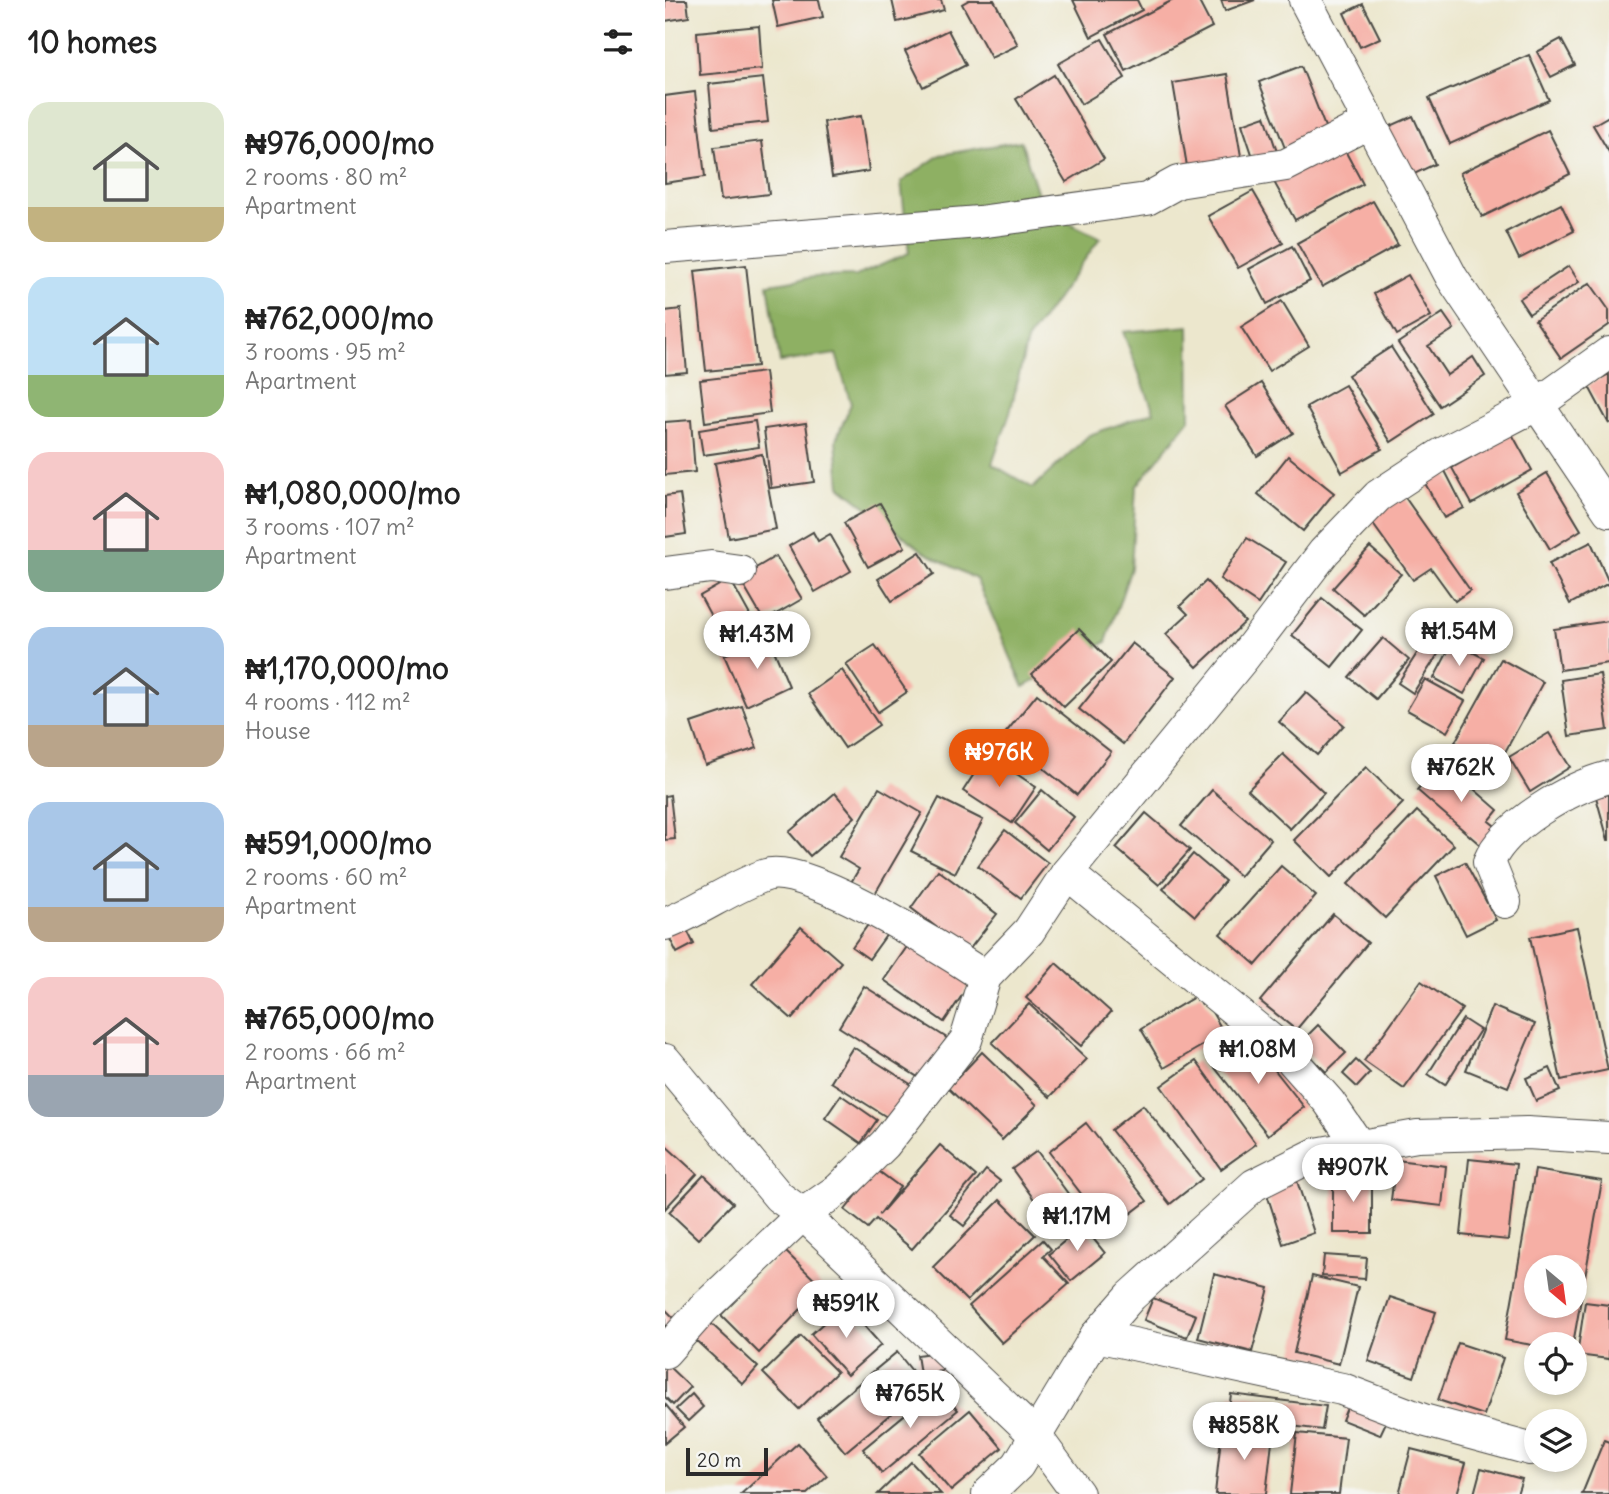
<!DOCTYPE html>
<meta charset="utf-8">
<style>
:root{--surface:#fff;--page:#f2f2f2;--text:#222;--muted:#767676;--accent:#ea580c}
body{margin:0;font-family:Delius,sans-serif;background:var(--page);color:var(--text);height:100vh;display:flex;flex-direction:column;font-size:26px;white-space:nowrap}
*{box-sizing:border-box;margin:0}
p{font-size:23px;color:var(--muted)}
.icon{flex:none;width:38px;height:38px;fill:none;stroke:currentColor;stroke-width:2;stroke-linecap:round;stroke-linejoin:round}
.map{position:relative;flex:1;overflow:hidden}
.drawer{display:flex;flex-direction:column;background:var(--surface);width:665px}
.drawer>*{flex:none}
.needle{width:46px;rotate:151deg}
.fabs{position:absolute;left:859px;top:1255px;display:grid;gap:14px}
.fabs a{display:grid;place-items:center;width:63px;height:63px;border-radius:50%;background:var(--surface);box-shadow:0 4px 10px #0003;font-size:35px}
.scale{position:absolute;left:21px;bottom:18px;width:82px;box-sizing:border-box;padding-left:7px;border:4px solid #2b2b2b;border-top:0;font-size:19px;line-height:24px;white-space:nowrap;color:#2b2b2b;-webkit-text-stroke:5px #f6f6f2;paint-order:stroke}
.price{position:absolute;translate:-50% -60px;padding:0 16px;border-radius:24px;background:#fff;color:#222;font-size:23px;line-height:46px;filter:drop-shadow(0 2px 4px #0008)}
.price::after{content:'';position:absolute;left:50%;top:42px;width:21px;height:16px;margin-left:-10px;background:inherit;clip-path:polygon(0 0,100% 0,50% 100%)}
.price.active{background:var(--accent);color:#fff}
ul{padding:0;list-style:none}
li{display:flex;align-items:center;gap:21px;height:175px;padding:0 28px}
li span{display:grid;place-items:center;flex:none;width:196px;height:140px;border-radius:21px;color:#555}
li>.icon{margin-inline-start:auto}
span .icon{width:84px;height:84px;fill:#fffc;stroke-width:1}
li b{font-size:30px}
h2{display:flex;justify-content:space-between;align-items:center;height:84px;padding:0 28px;font-size:30px}
main{display:flex;flex:1;min-height:0}
.map>svg:first-child{display:block}
</style>
<main>
<section class="drawer">
<h2>10 homes<svg class="icon" aria-label="filters" viewBox="0 0 24 24"><path d="M4 7h16M4 17h16"/><circle cx="9" cy="7" r="2"/><circle cx="15" cy="17" r="2"/></svg></h2>
<ul>
<li><span style="background:linear-gradient(#dfe7d0 75%,#c2b280 0)"><svg class="icon" aria-label="home" viewBox="0 0 24 24"><path d="M3 11l9-7 9 7M6 9v11h12V9"/></svg></span><div><b>₦976,000/mo</b><p>2 rooms · 80 m²</p><p>Apartment</p></div></li>
<li><span style="background:linear-gradient(#bfe0f5 70%,#8fb573 0)"><svg class="icon" aria-label="home" viewBox="0 0 24 24"><path d="M3 11l9-7 9 7M6 9v11h12V9"/></svg></span><div><b>₦762,000/mo</b><p>3 rooms · 95 m²</p><p>Apartment</p></div></li>
<li><span style="background:linear-gradient(#f6c9c9 70%,#7fa58c 0)"><svg class="icon" aria-label="home" viewBox="0 0 24 24"><path d="M3 11l9-7 9 7M6 9v11h12V9"/></svg></span><div><b>₦1,080,000/mo</b><p>3 rooms · 107 m²</p><p>Apartment</p></div></li>
<li><span style="background:linear-gradient(#a9c7e8 70%,#b9a48a 0)"><svg class="icon" aria-label="home" viewBox="0 0 24 24"><path d="M3 11l9-7 9 7M6 9v11h12V9"/></svg></span><div><b>₦1,170,000/mo</b><p>4 rooms · 112 m²</p><p>House</p></div></li>
<li><span style="background:linear-gradient(#a9c7e8 75%,#b9a48a 0)"><svg class="icon" aria-label="home" viewBox="0 0 24 24"><path d="M3 11l9-7 9 7M6 9v11h12V9"/></svg></span><div><b>₦591,000/mo</b><p>2 rooms · 60 m²</p><p>Apartment</p></div></li>
<li><span style="background:linear-gradient(#f6c9c9 70%,#9aa5b1 0)"><svg class="icon" aria-label="home" viewBox="0 0 24 24"><path d="M3 11l9-7 9 7M6 9v11h12V9"/></svg></span><div><b>₦765,000/mo</b><p>2 rooms · 66 m²</p><p>Apartment</p></div></li>
</ul>
</section>
<div class="map">
<svg width="944" height="1494" viewBox="0 0 944 1494">
<rect width="100%" height="100%" fill="#f6f6f2"/>
<filter id="ink" filterUnits="userSpaceOnUse"><feTurbulence type="fractalNoise" baseFrequency=".0143" numOctaves="2"/><feDisplacementMap in="SourceGraphic" scale="14" xChannelSelector="R" yChannelSelector="G"/><feConvolveMatrix kernelMatrix="1 2 1 2 8 2 1 2 1" color-interpolation-filters="sRGB"/></filter>
<filter id="wash" filterUnits="userSpaceOnUse"><feTurbulence type="fractalNoise" baseFrequency=".00686" numOctaves="4" result="noise"/><feDisplacementMap in="SourceGraphic" scale="28" xChannelSelector="R" yChannelSelector="G"/><feGaussianBlur stdDeviation="1.57" result="paint"/><feColorMatrix in="noise" values="0 0 0 0 0 0 0 0 0 0 0 0 0 0 0 0 0 1.4 0 .05"/><feComposite in="paint" operator="in"/></filter>
<g filter="url(#wash)">
<rect width="100%" height="100%" fill="#ece7cd"/>
<polygon fill="#8eb064" stroke="#5c6e48" stroke-width="2" points="356,141 378,210 435,238 362,341 345,413 327,464 368,488 424,435 489,412 458,332 524,326 525,419 471,487 466,568 441,642 359,687 311,579 259,552 175,486 171,440 186,404 171,354 115,362 103,284 150,277 191,276 244,253 236,182 275,155"/>
<g id="blocks">
<g fill="#f6afa5" fill-rule="evenodd">
<polygon points="0,0 22,0 24,17 0,21"/>
<polygon points="107,0 154,0 158,17 113,27"/>
<polygon points="227,0 276,0 279,10 232,22"/>
<polygon points="304,0 329,0 353,45 326,58 297,4"/>
<polygon points="408,0 472,0 477,10 426,37"/>
<polygon points="508,0 533,0 547,27 461,71 442,34"/>
<polygon points="556,0 590,0 560,11"/>
<polygon points="698,4 715,38 695,47 679,13"/>
<polygon points="94,26 97,69 35,75 32,32"/>
<polygon points="283,30 301,65 258,87 240,51"/>
<polygon points="437,39 460,78 416,104 393,64"/>
<polygon points="896,39 910,65 886,77 872,52"/>
<polygon points="864,55 884,100 785,144 764,98"/>
<polygon points="636,66 662,132 620,148 594,82"/>
<polygon points="562,74 577,162 523,172 508,83"/>
<polygon points="389,75 439,159 401,182 351,99"/>
<polygon points="98,78 103,122 48,128 44,84"/>
<polygon points="30,92 40,177 0,183 0,96"/>
<polygon points="196,116 204,171 167,177 159,122"/>
<polygon points="600,116 613,155 590,163 577,124"/>
<polygon points="748,116 770,164 741,178 719,129"/>
<polygon points="944,116 944,152 928,125"/>
<polygon points="883,130 905,174 817,217 795,173"/>
<polygon points="97,141 104,194 56,200 49,147"/>
<polygon points="677,145 698,184 630,220 609,182"/>
<polygon points="588,191 618,243 573,268 543,216"/>
<polygon points="708,201 733,245 657,287 632,243"/>
<polygon points="896,204 909,231 854,259 841,232"/>
<polygon points="627,246 645,281 602,304 584,269"/>
<polygon points="81,265 92,366 41,371 30,271"/>
<polygon points="904,266 914,282 864,314 854,299"/>
<polygon points="743,275 766,316 732,335 709,294"/>
<polygon points="925,283 944,310 944,325 896,358 870,320"/>
<polygon points="617,301 644,346 604,371 576,327"/>
<polygon points="16,309 22,372 0,374 0,311"/>
<polygon points="778,313 789,329 763,346 782,375 808,357 820,376 775,406 733,343"/>
<polygon points="726,347 769,414 726,442 683,375"/>
<polygon points="100,372 105,413 40,422 35,380"/>
<polygon points="944,374 944,424 923,385"/>
<polygon points="596,383 628,433 592,456 560,406"/>
<polygon points="680,385 717,449 677,472 641,407"/>
<polygon points="26,420 30,472 0,475 0,422"/>
<polygon points="90,421 94,447 38,455 34,430"/>
<polygon points="141,423 149,482 106,488 99,429"/>
<polygon points="847,434 867,470 807,504 787,468"/>
<polygon points="97,454 111,529 64,538 50,463"/>
<polygon points="623,456 669,493 638,531 593,494"/>
<polygon points="777,465 799,508 779,518 756,476"/>
<polygon points="882,473 916,530 885,549 851,492"/>
<polygon points="15,494 21,534 0,537 0,496"/>
<polygon points="739,496 805,590 790,601 766,568 748,580 705,520"/>
<polygon points="215,503 240,547 203,567 179,523"/>
<polygon points="148,532 153,541 165,534 186,571 150,592 124,546"/>
<polygon points="582,538 621,562 593,604 555,579"/>
<polygon points="926,542 944,583 905,604 884,563"/>
<polygon points="705,547 736,574 699,615 668,588"/>
<polygon points="255,552 269,574 227,601 213,579"/>
<polygon points="111,556 137,599 99,621 74,578"/>
<polygon points="65,579 92,628 61,644 35,596"/>
<polygon points="541,581 580,622 532,667 501,634 523,614 515,606"/>
<polygon points="657,598 697,630 667,667 627,635"/>
<polygon points="944,621 944,663 895,670 889,629"/>
<polygon points="769,627 784,637 748,693 733,683"/>
<polygon points="414,629 446,662 399,707 367,674"/>
<polygon points="103,636 124,686 81,706 59,655"/>
<polygon points="718,638 744,660 711,699 684,677"/>
<polygon points="788,642 819,658 799,694 769,678"/>
<polygon points="467,643 510,677 458,744 414,709"/>
<polygon points="210,645 242,692 213,712 181,664"/>
<polygon points="836,659 878,682 833,765 790,742"/>
<polygon points="177,670 214,725 180,748 143,694"/>
<polygon points="935,674 943,730 904,736 896,680"/>
<polygon points="760,679 800,701 782,732 742,710"/>
<polygon points="641,692 679,725 652,755 614,722"/>
<polygon points="372,694 446,752 412,795 338,736"/>
<polygon points="77,706 92,748 40,765 26,723"/>
<polygon points="884,733 905,767 865,792 844,757"/>
<polygon points="322,754 371,787 347,823 298,791"/>
<polygon points="618,754 659,793 625,829 583,790"/>
<polygon points="777,761 833,810 824,821 835,830 820,849 752,790"/>
<polygon points="701,767 738,803 666,877 629,840"/>
<polygon points="214,788 257,813 208,897 185,884 194,869 174,857"/>
<polygon points="377,790 409,817 382,850 350,823"/>
<polygon points="547,790 606,840 575,876 516,826"/>
<polygon points="170,793 190,817 145,856 124,832"/>
<polygon points="944,794 944,840 943,840 931,797"/>
<polygon points="5,795 10,839 0,840 0,796"/>
<polygon points="274,798 318,820 290,873 246,851"/>
<polygon points="752,811 789,845 720,918 683,884"/>
<polygon points="481,813 525,850 494,885 451,848"/>
<polygon points="340,830 383,863 356,898 313,866"/>
<polygon points="528,854 560,881 530,916 498,889"/>
<polygon points="800,862 831,920 801,935 771,876"/>
<polygon points="616,866 651,896 591,965 555,934"/>
<polygon points="273,870 332,914 303,951 246,908"/>
<polygon points="668,914 703,943 631,1030 595,1001"/>
<polygon points="205,922 222,934 204,959 187,947"/>
<polygon points="19,924 29,944 12,953 2,933"/>
<polygon points="136,927 176,962 127,1019 87,984"/>
<polygon points="912,927 943,1070 896,1080 865,937"/>
<polygon points="246,941 306,982 279,1022 219,980"/>
<polygon points="391,963 446,1012 416,1046 361,998"/>
<polygon points="756,981 797,1009 739,1089 699,1061"/>
<polygon points="199,986 282,1038 256,1079 174,1027"/>
<polygon points="536,993 559,1033 499,1068 476,1029"/>
<polygon points="364,1004 422,1059 385,1097 327,1043"/>
<polygon points="827,1006 870,1024 843,1087 801,1070"/>
<polygon points="798,1019 815,1030 780,1085 763,1074"/>
<polygon points="653,1025 681,1053 661,1072 634,1044"/>
<polygon points="583,1036 639,1107 603,1135 547,1064"/>
<polygon points="188,1047 247,1085 225,1119 166,1082"/>
<polygon points="317,1052 372,1105 337,1140 283,1088"/>
<polygon points="691,1060 705,1073 692,1087 678,1074"/>
<polygon points="531,1061 591,1144 556,1169 496,1086"/>
<polygon points="885,1068 895,1091 871,1101 861,1078"/>
<polygon points="176,1095 212,1120 196,1143 160,1118"/>
<polygon points="478,1105 537,1179 505,1204 446,1130"/>
<polygon points="421,1123 482,1201 444,1230 384,1152"/>
<polygon points="0,1145 32,1174 0,1209"/>
<polygon points="275,1145 311,1176 247,1249 211,1219 203,1228 180,1210 212,1170 235,1187 214,1215"/>
<polygon points="372,1151 404,1195 379,1213 347,1169"/>
<polygon points="804,1159 851,1164 843,1240 796,1235"/>
<polygon points="731,1160 781,1166 777,1206 726,1200"/>
<polygon points="321,1170 335,1181 299,1226 285,1215"/>
<path d="M870 1170 937 1181 908 1344 872 1346 840 1340ZM872 1267H910V1306H872Z"/>
<rect x="668" y="1174" width="39" height="59"/>
<polygon points="39,1175 68,1203 33,1239 4,1212"/>
<polygon points="631,1178 649,1233 618,1244 600,1188"/>
<polygon points="335,1200 370,1235 302,1301 268,1267"/>
<polygon points="418,1226 440,1253 406,1281 384,1254"/>
<polygon points="378,1240 386,1249 378,1256 404,1284 337,1343 304,1306"/>
<polygon points="119,1250 157,1287 94,1353 56,1315"/>
<polygon points="659,1255 702,1258 700,1279 657,1276"/>
<polygon points="549,1274 604,1288 587,1352 533,1338"/>
<polygon points="647,1276 693,1287 674,1364 629,1353"/>
<polygon points="725,1297 771,1312 749,1377 703,1361"/>
<polygon points="488,1298 531,1315 522,1337 479,1320"/>
<polygon points="920,1302 944,1305 944,1359 912,1355"/>
<polygon points="180,1304 216,1345 182,1375 146,1334"/>
<polygon points="0,1309 12,1321 0,1333"/>
<polygon points="40,1318 93,1367 78,1384 25,1335"/>
<polygon points="136,1336 172,1372 134,1409 98,1373"/>
<polygon points="793,1343 838,1358 819,1415 773,1400"/>
<polygon points="232,1352 259,1386 180,1452 152,1418"/>
<polygon points="274,1352 277,1371 255,1374 252,1355"/>
<polygon points="0,1363 25,1387 8,1405 0,1397"/>
<polygon points="273,1387 293,1410 217,1473 198,1449"/>
<polygon points="27,1394 38,1407 23,1421 11,1409"/>
<polygon points="566,1394 661,1406 657,1430 563,1418"/>
<polygon points="684,1403 723,1418 715,1435 677,1420"/>
<polygon points="0,1404 19,1427 0,1443"/>
<polygon points="305,1410 337,1448 286,1491 254,1453"/>
<polygon points="557,1428 608,1433 601,1494 550,1494"/>
<polygon points="632,1433 681,1438 674,1494 625,1494"/>
<polygon points="939,1440 944,1442 944,1494 917,1494"/>
<polygon points="133,1443 162,1476 142,1494 76,1494"/>
<polygon points="746,1449 801,1463 792,1494 734,1494"/>
<polygon points="246,1462 276,1494 213,1494"/>
<polygon points="816,1468 857,1479 852,1494 809,1494"/>
</g>
</g>
</g>
<g filter="url(#ink)">
<use href="#blocks" fill-opacity="0" stroke="#484743" stroke-width="2"/>
<g fill="none" stroke-linecap="round" stroke-linejoin="round">
<defs>
<g id="minor">
<polyline points="640,0 787,278 944,511"/>
<polyline points="0,247 314,222 482,199 513,182 621,165 705,122"/>
<polyline points="0,573 46,567 75,571"/>
<polyline points="402,873 617,1049 664,1102 695,1147"/>
<path d="M840 902 824 862C839 825 906 787 944 777"/>
<path d="M0 924C35 911 66 887 101 875 141 862 282 952 320 977"/>
<polyline points="0,1060 114,1197 138,1214 369,1434 413,1494"/>
<polyline points="431,1336 677,1389 758,1420 865,1449"/>
<polyline points="0,1352 39,1308 138,1214 174,1189 220,1144 301,1040 320,977 364,931 402,873 579,657 659,552 713,496 777,454 873,404 944,353"/>
<polyline points="323,1494 353,1465 431,1336 466,1296 589,1185 651,1154 752,1136 862,1133 944,1138"/>
</g>
</defs>
<use href="#minor" stroke="#484743" stroke-width="34"/>
<use href="#minor" stroke="#fff" stroke-width="32"/>
</g>
</g>
</svg>
<div class="fabs">
<a><svg class="needle" viewBox="-14 -14 28 28"><path d="M0-13l5 13h-10z" fill="#e53935"/><path d="M0 13l5-13h-10z" fill="#767676"/></svg></a>
<a><svg class="icon" aria-label="locate" viewBox="0 0 24 24"><circle cx="12" cy="12" r="6"/><path d="M12 2v4M12 18v4M2 12h4M18 12h4"/></svg></a>
<a><svg class="icon" aria-label="layers" viewBox="0 0 24 24"><path d="M12 4l9 5-9 5-9-5zM3 14l9 5 9-5"/></svg></a>
</div>
<div class="scale">20 m</div>
<b class="price" style="left:794px;top:668px">₦1.54M</b>
<b class="price" style="left:92px;top:671px">₦1.43M</b>
<b class="price active" style="left:334px;top:789px">₦976K</b>
<b class="price" style="left:796px;top:804px">₦762K</b>
<b class="price" style="left:593px;top:1086px">₦1.08M</b>
<b class="price" style="left:688px;top:1204px">₦907K</b>
<b class="price" style="left:412px;top:1253px">₦1.17M</b>
<b class="price" style="left:181px;top:1340px">₦591K</b>
<b class="price" style="left:245px;top:1430px">₦765K</b>
<b class="price" style="left:579px;top:1462px">₦858K</b>
</div>
</main>
